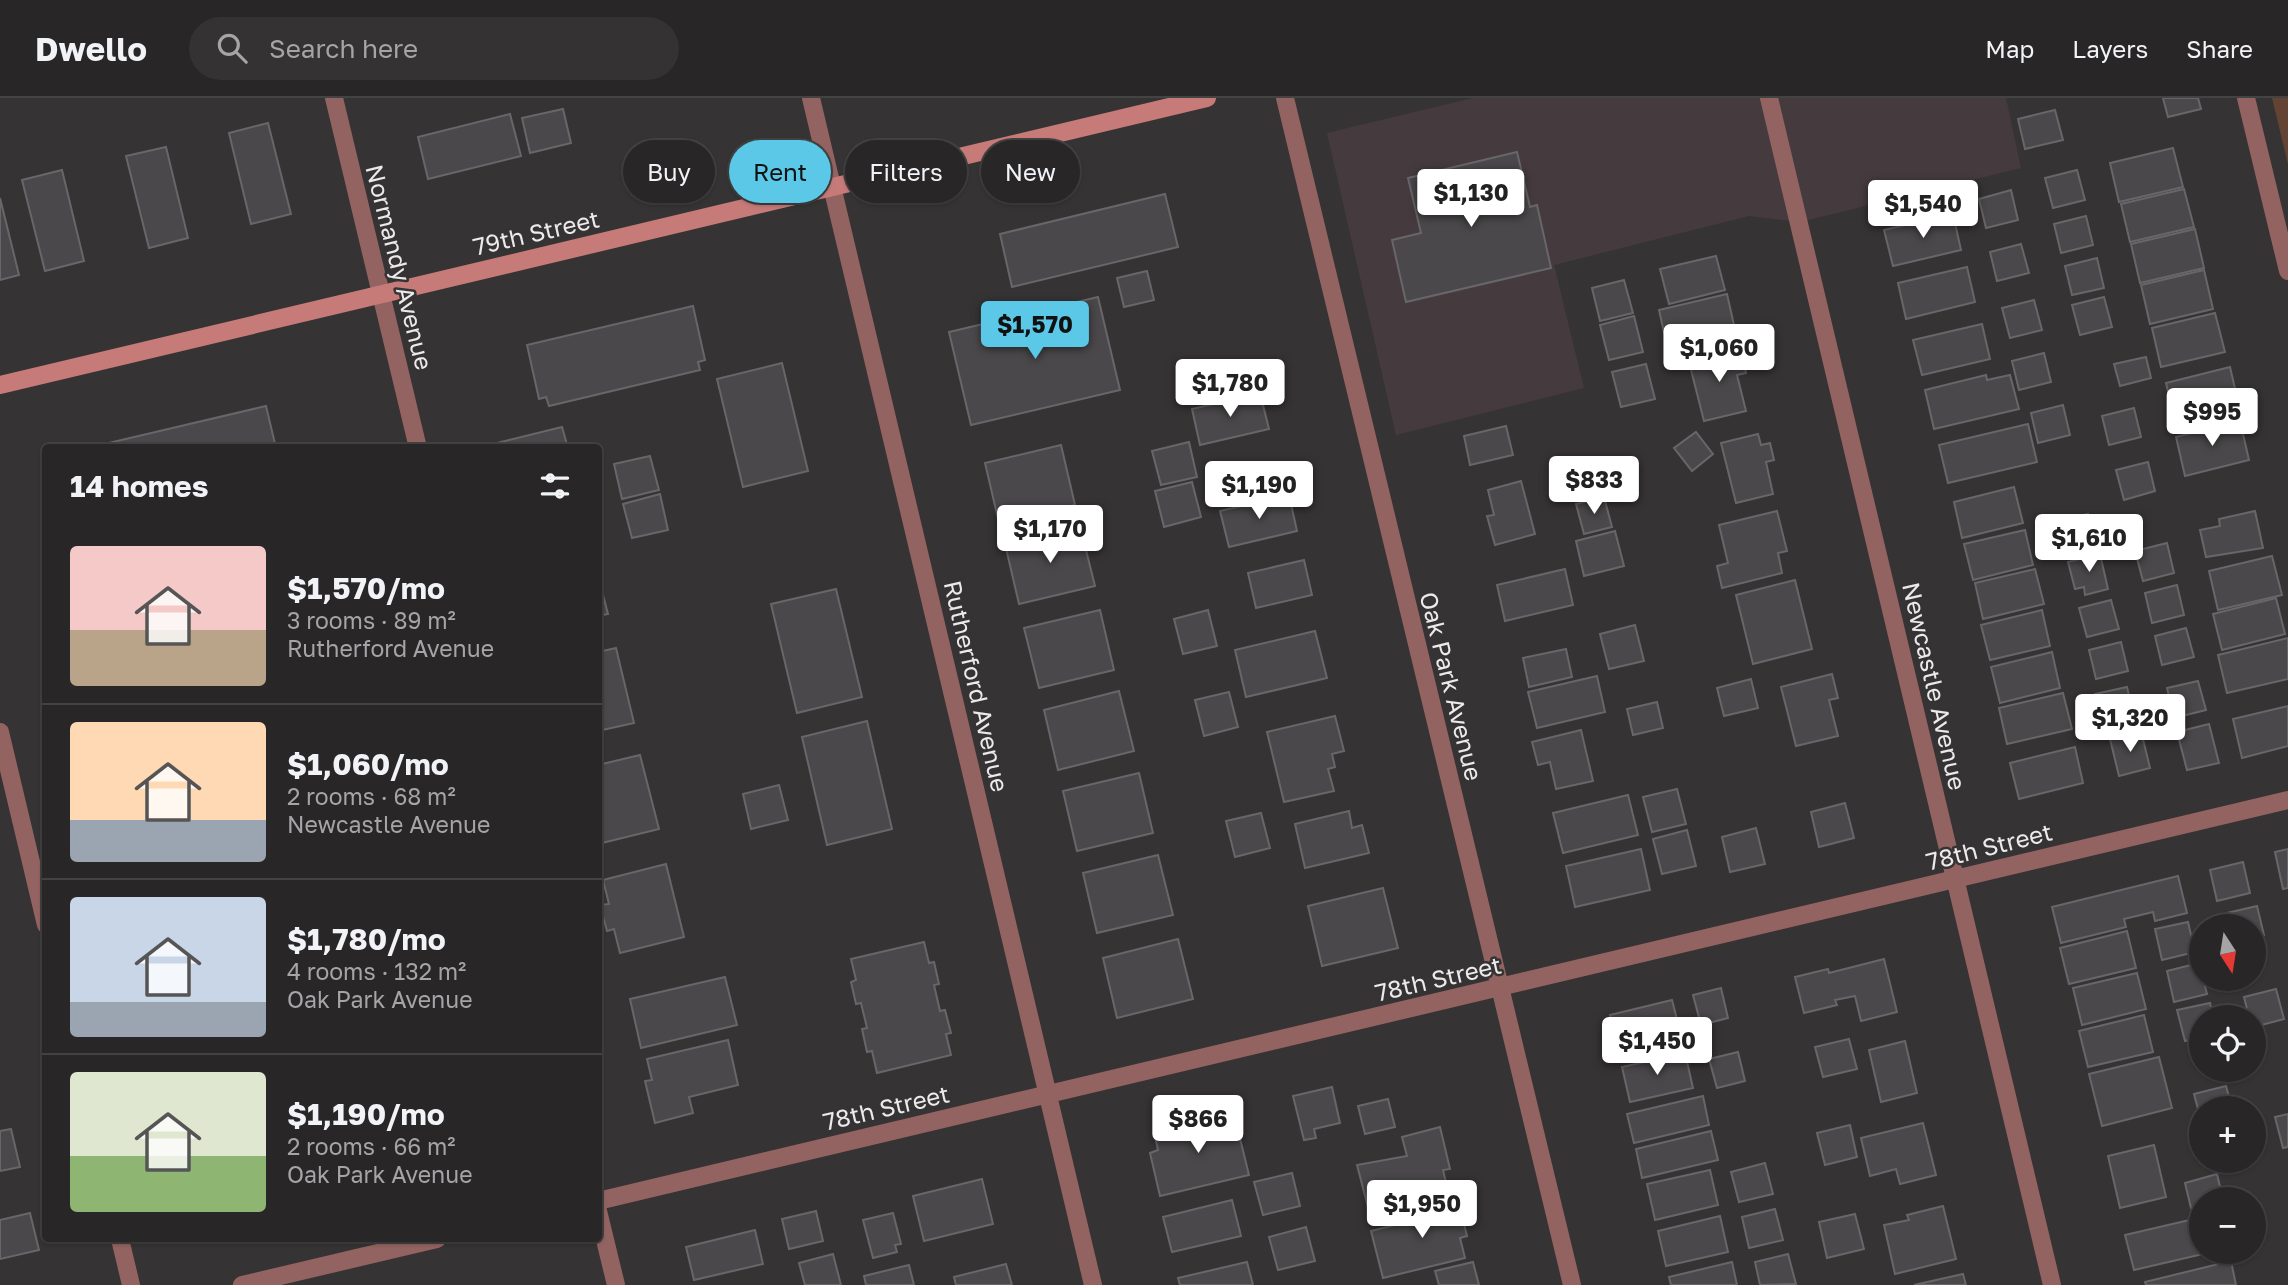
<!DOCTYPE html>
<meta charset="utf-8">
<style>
:root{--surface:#282627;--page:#343233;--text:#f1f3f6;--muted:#a5a5a7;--line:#444344;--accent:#5ac8e6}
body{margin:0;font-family:"Golos Text",sans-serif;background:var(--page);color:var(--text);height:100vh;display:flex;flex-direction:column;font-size:26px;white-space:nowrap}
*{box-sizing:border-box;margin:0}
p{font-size:23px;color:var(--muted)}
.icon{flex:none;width:38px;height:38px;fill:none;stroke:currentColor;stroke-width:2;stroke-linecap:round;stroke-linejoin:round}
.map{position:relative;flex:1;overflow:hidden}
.drawer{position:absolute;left:42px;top:346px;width:560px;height:798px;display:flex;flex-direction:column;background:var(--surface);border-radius:7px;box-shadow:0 2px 5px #0004,0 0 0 2px var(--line)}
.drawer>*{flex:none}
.guide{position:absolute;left:623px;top:42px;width:665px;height:63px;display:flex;gap:14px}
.needle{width:46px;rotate:168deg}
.buttons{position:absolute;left:2189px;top:816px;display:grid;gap:14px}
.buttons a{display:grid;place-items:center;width:77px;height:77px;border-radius:50%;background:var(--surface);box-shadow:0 2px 5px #0004,0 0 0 2px var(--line);font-size:35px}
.price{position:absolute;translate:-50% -60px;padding:0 16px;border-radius:7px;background:#fff;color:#222;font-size:23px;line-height:46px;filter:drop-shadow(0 2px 4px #0008)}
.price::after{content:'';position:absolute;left:50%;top:42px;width:21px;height:16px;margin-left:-10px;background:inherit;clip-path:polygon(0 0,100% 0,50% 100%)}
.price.current{background:var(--accent);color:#111}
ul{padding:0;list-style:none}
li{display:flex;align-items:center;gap:21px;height:175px;padding:0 28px}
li+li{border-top:2px solid var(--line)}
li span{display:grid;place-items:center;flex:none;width:196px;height:140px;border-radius:7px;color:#555}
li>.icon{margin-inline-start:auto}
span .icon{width:84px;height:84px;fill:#fffc;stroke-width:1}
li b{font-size:30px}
h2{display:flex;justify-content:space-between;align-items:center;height:84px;padding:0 28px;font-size:30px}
.pill{padding:0 24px;border-radius:32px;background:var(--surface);box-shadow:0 2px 5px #0004,0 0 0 2px var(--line);font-size:24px;line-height:63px}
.pill.current{background:var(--accent);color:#111}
header{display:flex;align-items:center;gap:42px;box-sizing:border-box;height:98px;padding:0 35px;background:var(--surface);border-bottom:2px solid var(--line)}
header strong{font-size:33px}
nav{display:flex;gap:38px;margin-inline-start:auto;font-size:24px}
.search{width:490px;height:63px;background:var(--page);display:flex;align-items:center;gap:18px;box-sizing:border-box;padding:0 24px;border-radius:38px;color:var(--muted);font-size:26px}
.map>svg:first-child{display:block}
</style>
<header>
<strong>Dwello</strong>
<div class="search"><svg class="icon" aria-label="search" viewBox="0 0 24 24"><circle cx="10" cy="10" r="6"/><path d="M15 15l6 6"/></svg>Search here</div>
<nav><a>Map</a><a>Layers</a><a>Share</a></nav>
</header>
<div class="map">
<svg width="2288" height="1187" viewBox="0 0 2288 1187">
<rect width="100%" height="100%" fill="#363334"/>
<polygon fill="#453b3f" points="1473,0 2006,0 2021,70 1800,124 1749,118 1554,167 1584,290 1396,337 1327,35"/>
<polygon fill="#634434" points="2272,0 2288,0 2288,66"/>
<g fill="#4a484a" stroke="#686668" stroke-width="2">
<polygon points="2163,0 2198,0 2201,11 2168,19"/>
<polygon points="563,11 571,45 530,55 522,20"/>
<polygon points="2055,12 2063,42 2025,51 2018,21"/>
<polygon points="510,16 521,58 428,81 418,39"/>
<polygon points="268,25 291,116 251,126 229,35"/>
<polygon points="166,49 188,140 149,150 126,58"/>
<polygon points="2173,50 2183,89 2119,104 2110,65"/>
<polygon points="1517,54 1530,109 1537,107 1551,170 1406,204 1392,142 1421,135 1408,80"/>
<polygon points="62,72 84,163 45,173 22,82"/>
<polygon points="2077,72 2085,102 2053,110 2045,80"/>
<polygon points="2184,91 2194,129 2130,144 2121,106"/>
<polygon points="2011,92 2018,122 1986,130 1979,101"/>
<polygon points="1165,96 1178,149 1012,189 1000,136"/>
<polygon points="0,100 19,177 0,182"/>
<polygon points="1953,116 1961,152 1893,168 1884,132"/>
<polygon points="2086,118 2093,147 2061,155 2054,126"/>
<polygon points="2195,131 2204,170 2140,185 2131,146"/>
<polygon points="2021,146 2029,175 1997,183 1990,154"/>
<polygon points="1716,158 1725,192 1669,206 1660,171"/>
<polygon points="2097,160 2104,190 2072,197 2065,168"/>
<polygon points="1967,169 1975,204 1906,221 1898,185"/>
<polygon points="2204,172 2213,211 2150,226 2141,187"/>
<polygon points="1147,173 1154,202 1124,209 1117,180"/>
<polygon points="1624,182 1633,215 1600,223 1592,190"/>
<polygon points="1727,196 1736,236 1668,252 1659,212"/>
<polygon points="1098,199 1120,292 971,327 949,234"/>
<polygon points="2104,199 2112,229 2080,237 2072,207"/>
<polygon points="2034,202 2042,232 2010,240 2002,210"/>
<polygon points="693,208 705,262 698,264 700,272 549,308 546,299 539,301 527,247"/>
<polygon points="2215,215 2225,254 2161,269 2152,230"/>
<polygon points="1634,218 1643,254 1609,262 1600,227"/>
<polygon points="1982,226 1990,261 1922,277 1913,242"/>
<polygon points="1740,251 1746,275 1737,277 1746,313 1704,323 1689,264"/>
<polygon points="2044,255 2051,284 2019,292 2012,263"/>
<polygon points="2146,259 2151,280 2120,288 2114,266"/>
<polygon points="782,265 808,373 743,389 717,281"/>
<polygon points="1646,266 1655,301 1621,309 1612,274"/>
<polygon points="2230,269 2239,308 2175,323 2166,285"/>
<polygon points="1986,277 1987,282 2010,277 2019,311 1934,331 1925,292"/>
<polygon points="1260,295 1269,331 1200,347 1192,311"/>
<polygon points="2063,307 2070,337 2038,345 2031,315"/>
<polygon points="266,308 276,350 100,350 100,347"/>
<polygon points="2134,310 2141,339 2109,347 2102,318"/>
<polygon points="2240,323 2249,362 2185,378 2176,339"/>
<polygon points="2028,326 2037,364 1948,385 1939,347"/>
<polygon points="1506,328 1513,357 1470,367 1464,338"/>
<polygon points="562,329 568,350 494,350 493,346"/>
<polygon points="1696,334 1713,356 1692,373 1674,350"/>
<polygon points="1758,336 1761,347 1770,345 1774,362 1766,364 1773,396 1736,405 1721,345"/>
<polygon points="1189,344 1197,379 1161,387 1152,353"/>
<polygon points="1061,347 1075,407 999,425 985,365"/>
<polygon points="650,358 659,392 622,401 614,366"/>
<polygon points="2148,364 2155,393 2124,402 2116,372"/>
<polygon points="1521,383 1535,436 1495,447 1487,418 1494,417 1488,392"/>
<polygon points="1192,384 1201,419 1164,429 1155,393"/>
<polygon points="2014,389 2023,425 1962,440 1954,404"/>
<polygon points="660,396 668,432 632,440 623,406"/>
<polygon points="1289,397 1297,433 1229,449 1220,413"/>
<polygon points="1604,399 1612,429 1584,436 1576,406"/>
<polygon points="1777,413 1787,453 1778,455 1782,475 1722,490 1717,468 1728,465 1719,427"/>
<polygon points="2255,413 2263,450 2206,459 2200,432 2220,428 2219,421"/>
<polygon points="2088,416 2095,445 2063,453 2056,424"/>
<polygon points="1080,428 1095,488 1019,506 1005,446"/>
<polygon points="2025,432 2033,467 1973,482 1964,446"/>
<polygon points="1615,433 1624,468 1584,478 1576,443"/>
<polygon points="2167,445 2174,475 2143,483 2135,453"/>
<polygon points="2100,456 2108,491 2085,497 2084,489 2075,491 2068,464"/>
<polygon points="2272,458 2282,497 2218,512 2209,473"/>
<polygon points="1304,462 1312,497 1256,510 1248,475"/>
<polygon points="1565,471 1573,507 1505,523 1497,487"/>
<polygon points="2035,471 2044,506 1983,521 1975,485"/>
<polygon points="598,478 608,516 598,518"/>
<polygon points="1795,482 1812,551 1753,566 1736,497"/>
<polygon points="2177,487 2184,517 2152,525 2145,495"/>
<polygon points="836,491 862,599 797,615 771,506"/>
<polygon points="2276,500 2285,536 2222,552 2213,516"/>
<polygon points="2111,502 2119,531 2087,539 2079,510"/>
<polygon points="1100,512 1114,572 1039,590 1024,530"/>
<polygon points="1208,512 1217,548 1183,556 1174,521"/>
<polygon points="2042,512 2050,548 1990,562 1981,527"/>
<polygon points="1635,527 1644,563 1609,571 1600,536"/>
<polygon points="2186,530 2194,559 2162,567 2155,538"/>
<polygon points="1315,533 1327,580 1246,599 1235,552"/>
<polygon points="2288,540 2288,581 2227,595 2218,557"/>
<polygon points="2121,544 2128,573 2096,581 2089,552"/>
<polygon points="616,550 634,625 598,633 598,554"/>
<polygon points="1566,551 1572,579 1529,589 1523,560"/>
<polygon points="2052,554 2060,590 2000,605 1991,569"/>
<polygon points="1832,576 1838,600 1829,602 1838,638 1796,648 1781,589"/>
<polygon points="1597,578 1605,614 1537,630 1528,594"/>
<polygon points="1751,581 1758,610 1724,618 1717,590"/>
<polygon points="2198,583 2206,612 2174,620 2167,590"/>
<polygon points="2127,589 2134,618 2102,626 2095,596"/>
<polygon points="1119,593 1134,653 1058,672 1044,612"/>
<polygon points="1229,594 1238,629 1204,638 1195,602"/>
<polygon points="2063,595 2072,631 2007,646 1999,610"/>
<polygon points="1657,604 1663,630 1633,637 1627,611"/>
<polygon points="2288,608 2288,648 2242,660 2233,621"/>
<polygon points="1335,618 1344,653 1332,656 1335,669 1328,671 1334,693 1284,704 1267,634"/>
<polygon points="867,623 892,731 827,747 802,639"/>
<polygon points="2209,626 2219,665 2187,672 2177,634"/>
<polygon points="1581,632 1593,683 1556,691 1550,664 1538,667 1532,644"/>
<polygon points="2141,633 2150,670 2119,678 2110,641"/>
<polygon points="2075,649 2083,685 2019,701 2010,665"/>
<polygon points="640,657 659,731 598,746 598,667"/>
<polygon points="1139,675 1153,735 1077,753 1063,693"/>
<polygon points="779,687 788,722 751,731 743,696"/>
<polygon points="1677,691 1686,726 1652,734 1643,699"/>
<polygon points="1628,697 1638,737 1563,755 1553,715"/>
<polygon points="1845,705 1854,740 1819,749 1811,714"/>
<polygon points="1349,713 1352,730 1362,727 1369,755 1305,770 1295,726"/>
<polygon points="1261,715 1270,750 1235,759 1226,723"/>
<polygon points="1756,730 1765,766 1730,774 1722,739"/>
<polygon points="1687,732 1696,768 1662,776 1653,741"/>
<polygon points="1641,751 1650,792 1575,809 1566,768"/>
<polygon points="2288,751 2288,790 2283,791 2275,754"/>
<polygon points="1158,757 1173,817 1097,835 1083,775"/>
<polygon points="2243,764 2250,795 2217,803 2210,772"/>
<polygon points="666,766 684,839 620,855 614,831 607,833 600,807 609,806 603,782"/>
<polygon points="2178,778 2187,815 2155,823 2153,814 2124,821 2126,829 2061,845 2052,809"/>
<polygon points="1383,790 1398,850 1322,868 1308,808"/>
<polygon points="2257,808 2264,837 2254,840 2254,828 2231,828 2227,815"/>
<polygon points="2188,824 2195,854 2162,862 2155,831"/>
<polygon points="2127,833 2136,870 2069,886 2060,850"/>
<polygon points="1178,841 1193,901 1117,920 1103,860"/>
<polygon points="924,844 929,865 934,864 939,886 934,887 940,913 945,912 951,935 946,936 951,957 877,975 872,953 867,954 862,931 867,930 861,905 856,906 851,884 856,882 851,861"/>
<polygon points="1884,861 1897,914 1861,923 1855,898 1835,902 1837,907 1804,915 1795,879 1828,871 1829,875"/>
<polygon points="2199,865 2207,896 2174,904 2167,873"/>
<polygon points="2137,875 2146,911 2082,927 2073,890"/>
<polygon points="725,879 737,927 641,950 630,901"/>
<polygon points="1721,890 1728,920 1701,927 1693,897"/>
<polygon points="2276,891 2284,921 2254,929 2254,919 2249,919 2244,899"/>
<polygon points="1672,902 1681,937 1618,952 1610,917"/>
<polygon points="2210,905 2213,919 2202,919 2202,939 2185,943 2177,912"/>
<polygon points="2144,917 2153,954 2088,969 2079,933"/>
<polygon points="1849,941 1857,971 1823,979 1815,949"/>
<polygon points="728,942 738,987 689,999 693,1015 655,1025 645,983 652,982 647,961"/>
<polygon points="1905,943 1917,995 1881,1004 1869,952"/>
<polygon points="1738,954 1745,983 1717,990 1709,961"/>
<polygon points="1685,955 1693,990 1630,1004 1622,969"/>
<polygon points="2159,959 2172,1010 2102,1028 2089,976"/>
<polygon points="2226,988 2232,1010 2202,1010 2202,1026 2194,996"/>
<polygon points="1332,989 1340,1025 1314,1031 1316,1040 1304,1042 1293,998"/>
<polygon points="1703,998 1709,1027 1634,1045 1627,1016"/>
<polygon points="1388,1001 1395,1029 1365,1036 1358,1008"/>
<polygon points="1234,1016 1249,1077 1160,1098 1150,1055 1158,1052 1154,1034"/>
<polygon points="2288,1016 2288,1049 2283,1050 2275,1019"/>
<polygon points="1923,1025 1936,1077 1900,1086 1896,1071 1870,1078 1861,1040"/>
<polygon points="1850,1027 1857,1059 1825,1067 1817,1035"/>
<polygon points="1440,1029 1450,1071 1443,1072 1448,1093 1369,1113 1357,1067 1407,1058 1402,1039"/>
<polygon points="11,1031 20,1069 0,1073 0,1033"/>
<polygon points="1711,1033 1718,1062 1642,1080 1636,1051"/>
<polygon points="2154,1047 2166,1099 2120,1110 2108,1058"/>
<polygon points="1765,1065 1773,1096 1739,1104 1731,1074"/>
<polygon points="1710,1072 1718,1107 1655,1122 1647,1086"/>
<polygon points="1292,1075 1300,1108 1263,1117 1254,1084"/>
<polygon points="2217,1076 2223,1101 2202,1101 2202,1107 2191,1110 2185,1085"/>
<polygon points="982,1081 993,1126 924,1143 913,1098"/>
<polygon points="1457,1098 1467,1138 1460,1140 1465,1160 1383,1180 1371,1133 1423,1120 1420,1107"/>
<polygon points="1232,1102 1241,1138 1172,1154 1163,1119"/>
<polygon points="1943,1108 1956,1161 1895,1176 1884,1127 1909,1122 1907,1117"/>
<polygon points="2254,1109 2263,1139 2254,1141"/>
<polygon points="1775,1111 1783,1142 1749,1150 1742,1119"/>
<polygon points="816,1113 823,1143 789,1151 782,1121"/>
<polygon points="30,1115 39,1152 0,1161 0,1122"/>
<polygon points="893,1115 901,1146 895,1147 897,1154 873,1160 863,1122"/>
<polygon points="1855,1116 1864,1151 1827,1160 1819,1124"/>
<polygon points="1720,1118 1728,1154 1666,1168 1658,1133"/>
<polygon points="2194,1121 2203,1156 2134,1172 2125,1137"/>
<polygon points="1306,1129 1315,1163 1278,1172 1269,1139"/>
<polygon points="755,1132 763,1166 694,1182 686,1149"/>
<polygon points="833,1156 841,1187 805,1187 799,1165"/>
<polygon points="1788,1156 1796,1186 1760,1187 1755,1164"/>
<polygon points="2231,1163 2236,1187 2146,1187 2145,1184"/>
<polygon points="1247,1164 1253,1187 1180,1187 1178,1180"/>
<polygon points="1473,1164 1479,1187 1439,1187 1435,1173"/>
<polygon points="1732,1164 1737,1187 1671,1187 1669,1179"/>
<polygon points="1006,1166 1012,1187 956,1187 954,1179"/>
<polygon points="909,1167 914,1187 866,1187 864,1178"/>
<polygon points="1963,1176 1966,1187 1914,1187"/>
</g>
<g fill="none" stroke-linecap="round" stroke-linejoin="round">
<g stroke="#936361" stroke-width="18">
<polyline points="334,0 418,350"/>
<polyline points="811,0 1093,1187"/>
<polyline points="1285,0 1572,1187"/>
<polyline points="1769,0 2052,1187"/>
<polyline points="2246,0 2288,173"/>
<polyline points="0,634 46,827"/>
<polyline points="598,1103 2288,702"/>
<polyline points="598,1113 616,1187"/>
<polyline points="120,1141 131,1187"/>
<polyline points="242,1187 437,1141"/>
</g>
<polyline stroke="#c77b79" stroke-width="18" points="0,287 1207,0"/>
</g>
<g text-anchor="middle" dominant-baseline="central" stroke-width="5" stroke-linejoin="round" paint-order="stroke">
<g font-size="24" fill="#eceaeb" stroke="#363334">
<text transform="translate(536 134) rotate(-13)">79th Street</text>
<text transform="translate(400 169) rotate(76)">Normandy Avenue</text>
<text transform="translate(977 588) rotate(77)">Rutherford Avenue</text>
<text transform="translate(1452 588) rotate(76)">Oak Park Avenue</text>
<text transform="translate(1935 588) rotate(77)">Newcastle Avenue</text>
<text transform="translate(1989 748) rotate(-14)">78th Street</text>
<text transform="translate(1438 880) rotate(-13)">78th Street</text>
<text transform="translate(886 1009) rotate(-13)">78th Street</text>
</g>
</g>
</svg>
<div class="buttons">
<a><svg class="needle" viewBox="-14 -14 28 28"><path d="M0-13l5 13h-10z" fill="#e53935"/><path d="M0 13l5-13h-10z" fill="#a5a5a7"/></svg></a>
<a><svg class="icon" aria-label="locate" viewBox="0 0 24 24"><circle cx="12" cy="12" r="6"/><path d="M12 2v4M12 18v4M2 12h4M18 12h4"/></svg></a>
<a>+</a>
<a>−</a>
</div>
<b class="price" style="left:1471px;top:131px">$1,130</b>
<b class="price" style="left:1923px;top:142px">$1,540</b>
<b class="price current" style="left:1035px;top:263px">$1,570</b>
<b class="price" style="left:1719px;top:286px">$1,060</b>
<b class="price" style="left:1230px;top:321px">$1,780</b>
<b class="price" style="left:2212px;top:350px">$995</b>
<b class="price" style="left:1594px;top:418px">$833</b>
<b class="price" style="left:1259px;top:423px">$1,190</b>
<b class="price" style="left:1050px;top:467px">$1,170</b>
<b class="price" style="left:2089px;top:476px">$1,610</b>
<b class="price" style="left:2130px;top:656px">$1,320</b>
<b class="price" style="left:1657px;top:979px">$1,450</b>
<b class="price" style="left:1198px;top:1057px">$866</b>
<b class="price" style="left:1422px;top:1142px">$1,950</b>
<div class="guide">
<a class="pill">Buy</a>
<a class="pill current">Rent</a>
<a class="pill">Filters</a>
<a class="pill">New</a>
</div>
<section class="drawer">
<h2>14 homes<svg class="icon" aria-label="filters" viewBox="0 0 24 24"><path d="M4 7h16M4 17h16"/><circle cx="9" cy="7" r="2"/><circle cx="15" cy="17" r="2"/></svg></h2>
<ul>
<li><span style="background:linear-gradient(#f6c9c9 60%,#b9a48a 0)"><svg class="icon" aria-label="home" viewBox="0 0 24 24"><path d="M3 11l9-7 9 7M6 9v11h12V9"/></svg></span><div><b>$1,570/mo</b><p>3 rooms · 89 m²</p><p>Rutherford Avenue</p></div></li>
<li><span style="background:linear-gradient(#ffd9b3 70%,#9aa5b1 0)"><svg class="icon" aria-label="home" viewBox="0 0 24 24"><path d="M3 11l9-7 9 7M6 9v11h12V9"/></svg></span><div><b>$1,060/mo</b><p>2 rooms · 68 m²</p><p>Newcastle Avenue</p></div></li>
<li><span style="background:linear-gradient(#c9d6e8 75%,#9aa5b1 0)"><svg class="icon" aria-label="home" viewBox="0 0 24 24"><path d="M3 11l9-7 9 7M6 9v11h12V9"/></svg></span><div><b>$1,780/mo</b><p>4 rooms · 132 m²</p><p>Oak Park Avenue</p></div></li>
<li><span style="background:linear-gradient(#dfe7d0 60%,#8fb573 0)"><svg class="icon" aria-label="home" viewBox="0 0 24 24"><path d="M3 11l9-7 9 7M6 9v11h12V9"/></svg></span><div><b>$1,190/mo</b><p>2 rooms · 66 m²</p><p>Oak Park Avenue</p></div></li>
</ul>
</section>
</div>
